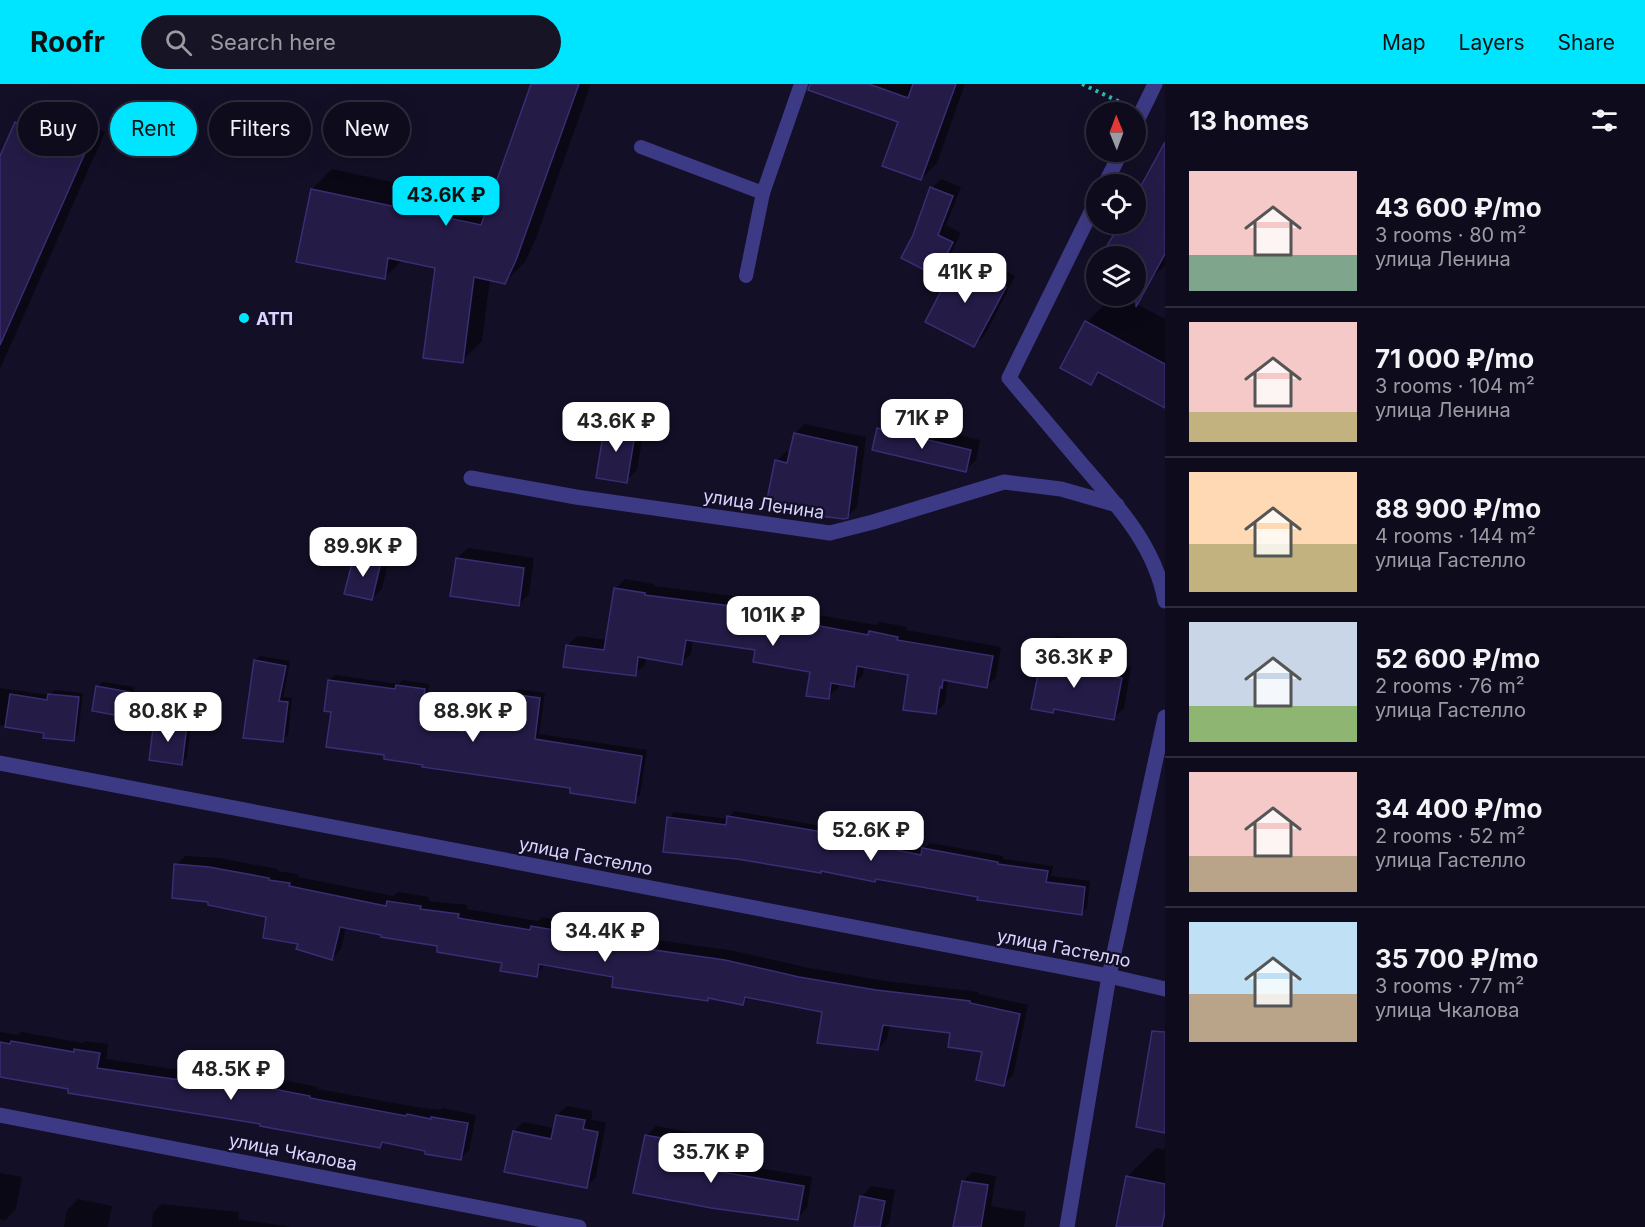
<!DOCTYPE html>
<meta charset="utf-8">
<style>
:root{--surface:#0e0b1c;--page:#171425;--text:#f1f3f6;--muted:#9b9ba3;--line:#2e2b3b;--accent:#00e5ff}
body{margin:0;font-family:Inter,sans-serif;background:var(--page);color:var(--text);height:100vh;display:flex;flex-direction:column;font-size:22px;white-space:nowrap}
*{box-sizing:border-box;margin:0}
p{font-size:20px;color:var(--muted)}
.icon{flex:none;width:33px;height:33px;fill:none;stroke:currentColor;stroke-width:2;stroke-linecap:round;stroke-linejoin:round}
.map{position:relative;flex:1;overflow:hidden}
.panel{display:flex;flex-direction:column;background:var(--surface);width:480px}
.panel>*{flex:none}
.guide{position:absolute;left:18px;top:18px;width:570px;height:54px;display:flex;gap:12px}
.needle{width:39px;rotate:359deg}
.controls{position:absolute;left:1086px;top:18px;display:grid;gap:12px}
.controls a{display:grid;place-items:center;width:60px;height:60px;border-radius:50%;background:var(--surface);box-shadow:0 6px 24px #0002,0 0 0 2px var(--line);font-size:30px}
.price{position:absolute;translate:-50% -51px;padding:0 14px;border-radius:12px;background:#fff;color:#222;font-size:20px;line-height:39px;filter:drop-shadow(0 2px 3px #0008)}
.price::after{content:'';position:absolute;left:50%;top:36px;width:18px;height:14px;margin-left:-9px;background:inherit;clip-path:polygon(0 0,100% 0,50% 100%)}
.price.selected{background:var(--accent);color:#111}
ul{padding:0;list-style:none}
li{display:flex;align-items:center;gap:18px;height:150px;padding:0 24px}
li+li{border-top:2px solid var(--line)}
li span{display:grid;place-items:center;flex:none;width:168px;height:120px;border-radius:0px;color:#555}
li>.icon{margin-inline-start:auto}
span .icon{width:72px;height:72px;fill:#fffc;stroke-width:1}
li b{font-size:26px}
h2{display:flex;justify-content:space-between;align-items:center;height:72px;padding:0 24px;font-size:26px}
.pill{padding:0 21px;border-radius:27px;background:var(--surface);box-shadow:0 6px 24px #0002,0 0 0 2px var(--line);font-size:21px;line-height:54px}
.pill.selected{background:var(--accent);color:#111}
header{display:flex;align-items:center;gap:36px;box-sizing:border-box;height:84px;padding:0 30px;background:var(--accent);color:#111}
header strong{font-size:28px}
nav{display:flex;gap:33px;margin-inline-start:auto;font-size:21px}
.search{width:420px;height:54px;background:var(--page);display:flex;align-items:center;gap:15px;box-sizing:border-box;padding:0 21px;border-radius:33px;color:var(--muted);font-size:22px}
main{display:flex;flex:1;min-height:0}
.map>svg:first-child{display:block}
</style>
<header>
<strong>Roofr</strong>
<div class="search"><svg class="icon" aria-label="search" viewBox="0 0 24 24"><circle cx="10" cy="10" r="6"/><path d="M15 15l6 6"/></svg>Search here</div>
<nav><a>Map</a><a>Layers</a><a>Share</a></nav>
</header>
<main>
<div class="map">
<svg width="1165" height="1143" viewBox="0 0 1165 1143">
<rect width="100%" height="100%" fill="#130f26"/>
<g fill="#0007">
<polygon points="533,0 591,0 536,154 525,178 505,198 490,195 482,257 462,277 437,183 402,176 385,193 312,105 332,85 491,120"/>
<polygon points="841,0 965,0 937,79 921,95 899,37"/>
<polygon points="37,18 105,48 0,285 0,76 16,39"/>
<polygon points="1165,61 1165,181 1148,197 1136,190 1136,172 1103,172 1121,140 1136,140 1136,114"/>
<polygon points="941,95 961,103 946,141 961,149 945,181 936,190 914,151 932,104"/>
<polygon points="968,168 1015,192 985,251 974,261 927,238 957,179"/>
<polygon points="1113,212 1121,212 1165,235 1165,322 1102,289 1091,299 1087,238"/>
<polygon points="617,329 646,334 637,386 626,397 606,340"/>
<polygon points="889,335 980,356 976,376 965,386 879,345"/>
<polygon points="804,340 866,353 857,423 847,433 777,377 786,368 791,369 795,350"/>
<polygon points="366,462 391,468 382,504 372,515 355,473"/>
<polygon points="468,464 534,474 529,510 518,521 457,474"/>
<polygon points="625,495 654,500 654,502 749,514 788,522 788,524 818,529 818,531 876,541 880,538 907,543 906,546 1001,563 996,593 986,603 948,596 945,619 935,629 910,590 864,582 863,591 853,601 839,599 838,604 828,613 812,586 757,565 693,555 691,570 681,579 646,573 645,581 635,590 567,562 577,552 607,556 615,505"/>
<polygon points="1056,552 1076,556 1072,573 1131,583 1124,624 1113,634 1056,624 1053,628 1046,563"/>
<polygon points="260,572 290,577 283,613 292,614 288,651 283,656 255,576"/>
<polygon points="335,591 399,600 403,596 429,600 425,635 469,642 470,633 476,627 509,632 512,610 518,605 545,609 539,650 647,666 640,711 634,717 572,703 386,670 332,627 330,596"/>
<polygon points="102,598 134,603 131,626 126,631 97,603"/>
<polygon points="0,604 49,611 54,606 83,609 78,650 73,655 45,648 0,641"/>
<polygon points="160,633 191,637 187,674 182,679 155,638"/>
<polygon points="734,727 834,744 833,747 924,765 930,759 1003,772 1003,775 1053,782 1051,792 1090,797 1087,824 1081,830 878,794 875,797 669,734 674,728 728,735"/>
<polygon points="185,772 219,774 278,785 277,787 298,790 298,793 393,812 398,808 429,813 429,817 467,821 467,825 538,837 542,833 563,837 566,835 590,839 589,842 642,850 642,854 735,867 809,884 886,897 978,908 978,910 1028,921 1013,991 1003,1000 984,966 952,948 890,940 887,955 878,965 824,927 750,912 742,920 710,913 707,916 615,892 546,879 536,892 503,878 439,861 346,843 341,865 332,874 300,858 268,832 176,781"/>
<polygon points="0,948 18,951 21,948 83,959 85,957 108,960 106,975 186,987 192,981 263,992 318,1003 318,1005 416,1023 440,1026 442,1024 476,1031 469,1066 460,1075 427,1065 385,1057 380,1062 0,991"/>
<polygon points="567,1022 593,1027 591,1036 606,1038 596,1093 586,1103 514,1048 523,1038 554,1044 557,1031"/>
<polygon points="656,1042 693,1049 689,1072 812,1093 807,1124 797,1134 711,1122 646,1052"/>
<polygon points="1165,1061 1165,1143 1117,1143 1127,1093 1156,1064 1164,1066"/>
<polygon points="972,1088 996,1092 991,1122 1026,1128 1024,1143 955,1143 963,1097"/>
<polygon points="0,1089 22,1093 16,1125 5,1136 0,1135"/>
<polygon points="872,1102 895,1106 889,1139 885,1143 855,1143 861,1113"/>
<polygon points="78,1115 112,1122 108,1143 64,1143 67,1126"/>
<polygon points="162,1120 239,1128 238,1135 291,1143 152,1143 153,1129"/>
</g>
<g fill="#241b47" stroke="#3b2d73" stroke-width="1.5">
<polygon points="531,0 579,0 516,176 505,200 474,193 463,279 423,274 435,184 388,174 385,195 296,178 311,105 481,141"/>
<polygon points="810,0 869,0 908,14 913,0 956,0 921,96 882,82 898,38 808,6"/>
<polygon points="15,38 85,69 0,261 0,72"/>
<polygon points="1165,58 1165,170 1136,223 1136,172 1101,172 1120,140 1136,140 1136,111"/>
<polygon points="930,103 953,112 938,151 953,158 936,192 901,174 913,151"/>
<polygon points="956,178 1006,203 974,263 925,238"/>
<polygon points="1085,237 1165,280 1165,324 1098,288 1091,301 1060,284"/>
<polygon points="605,339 636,344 627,399 596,394"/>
<polygon points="877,344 971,366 966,388 872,366"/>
<polygon points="794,349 857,363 848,434 844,435 796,429 796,426 766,420 775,376 787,379"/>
<polygon points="354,472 381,478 372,516 344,510"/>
<polygon points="456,474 524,484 519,522 450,512"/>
<polygon points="614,504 645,509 645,511 739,523 780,531 779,533 809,538 809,540 868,551 869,547 898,553 897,556 993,572 987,604 943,596 942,604 940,603 936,630 903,626 908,591 857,582 854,603 831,599 829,615 806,612 810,588 753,578 755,566 686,556 682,581 638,573 636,592 563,583 566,561 604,566"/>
<polygon points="1044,562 1066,566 1063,584 1122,594 1114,636 1054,625 1053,629 1031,625"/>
<polygon points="254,576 286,582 279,617 288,618 283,658 243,654"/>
<polygon points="328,596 395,605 396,601 425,605 420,641 467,648 469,632 507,638 511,610 540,614 535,655 642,672 635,719 570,709 570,704 422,683 423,681 384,675 384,671 326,663 331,628 324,627"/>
<polygon points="96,602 130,608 126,633 92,627"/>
<polygon points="10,610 47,616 48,610 79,613 74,657 43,654 44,649 5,643"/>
<polygon points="154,637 187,641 182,681 149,676"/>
<polygon points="727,732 829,749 828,752 921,771 922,764 998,778 998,780 1048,787 1046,798 1085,803 1082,831 977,816 978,813 876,795 875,798 821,787 821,789 737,775 663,768 667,733 726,741"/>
<polygon points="174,780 209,783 269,794 269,796 290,799 289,802 386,822 387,817 421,822 420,825 459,830 458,834 530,846 531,842 554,846 555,843 581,848 580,851 634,859 633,863 725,876 799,893 876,906 970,917 970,919 1020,930 1004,1002 976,996 982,968 948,963 950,949 883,941 878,966 817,959 822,928 745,913 743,921 708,914 708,917 612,903 613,893 539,880 537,893 500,887 502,879 437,868 437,862 381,853 381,851 340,843 332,876 296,865 298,860 263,854 266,833 208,821 208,818 172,814"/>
<polygon points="1152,947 1165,948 1165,1049 1136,1043"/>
<polygon points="11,957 74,968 74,965 100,969 97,984 180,996 182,989 253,1001 310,1012 310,1014 406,1032 407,1030 431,1035 431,1033 468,1039 461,1076 425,1070 425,1067 382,1058 380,1064 260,1042 260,1040 68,1009 68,1005 0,993 0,958 10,960"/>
<polygon points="556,1031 585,1036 583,1045 598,1048 587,1104 504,1088 513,1047 551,1055"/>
<polygon points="645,1051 684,1058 680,1081 804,1102 798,1136 711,1124 633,1109"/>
<polygon points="1126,1092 1165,1100 1165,1128 1162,1143 1116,1143"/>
<polygon points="962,1097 988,1101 981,1143 953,1143"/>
<polygon points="860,1112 885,1117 880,1143 854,1143"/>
</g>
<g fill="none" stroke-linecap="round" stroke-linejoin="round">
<polyline stroke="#2fb8b0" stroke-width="4" stroke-dasharray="3 4.5" stroke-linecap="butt" points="1082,0 1122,19"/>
<g stroke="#3d3a85" stroke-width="14">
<polyline points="641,63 763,109 801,0"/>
<polyline points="746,192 763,109"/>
</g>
<g stroke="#3d3a85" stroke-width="15">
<polyline points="1136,39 1155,0"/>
<polyline points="1105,100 1121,68"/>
<path d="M1096 118 1009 294C1033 322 1056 350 1080 378 1116 420 1155 461 1165 517"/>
<polyline points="471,394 576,413 830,449 873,438 1004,398 1061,405 1117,421"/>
<polyline points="0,679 1109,892 1165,905"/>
<polyline points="0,1031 579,1143"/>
<polyline points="1067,1143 1109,892 1165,633"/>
</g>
</g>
<circle fill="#00e5ff" stroke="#130f26" stroke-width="2" cx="244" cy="234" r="6"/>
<g text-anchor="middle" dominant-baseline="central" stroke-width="4.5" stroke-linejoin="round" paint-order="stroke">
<g font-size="18" font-weight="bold" fill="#d9d4ff" stroke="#130f26" text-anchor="start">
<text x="256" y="234">АТП</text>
</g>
<g font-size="18" fill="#d9d4ff" stroke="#130f26">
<text transform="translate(764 420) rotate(8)">улица Ленина</text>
<text transform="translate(586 772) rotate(11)">улица Гастелло</text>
<text transform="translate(1064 864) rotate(11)">улица Гастелло</text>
<text transform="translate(293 1068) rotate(11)">улица Чкалова</text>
</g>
</g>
</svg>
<div class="controls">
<a><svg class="needle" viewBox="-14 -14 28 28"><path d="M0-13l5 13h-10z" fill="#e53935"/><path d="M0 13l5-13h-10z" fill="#9b9ba3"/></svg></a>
<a><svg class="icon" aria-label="locate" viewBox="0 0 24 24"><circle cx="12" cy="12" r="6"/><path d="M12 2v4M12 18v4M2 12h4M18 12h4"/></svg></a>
<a><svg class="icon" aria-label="layers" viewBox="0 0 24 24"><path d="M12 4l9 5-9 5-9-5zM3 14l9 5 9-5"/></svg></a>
</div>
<b class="price selected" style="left:446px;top:143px">43.6K ₽</b>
<b class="price" style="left:965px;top:220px">41K ₽</b>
<b class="price" style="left:922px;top:366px">71K ₽</b>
<b class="price" style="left:616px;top:369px">43.6K ₽</b>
<b class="price" style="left:363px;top:494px">89.9K ₽</b>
<b class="price" style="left:773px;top:563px">101K ₽</b>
<b class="price" style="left:1074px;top:605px">36.3K ₽</b>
<b class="price" style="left:168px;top:659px">80.8K ₽</b>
<b class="price" style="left:473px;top:659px">88.9K ₽</b>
<b class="price" style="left:871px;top:778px">52.6K ₽</b>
<b class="price" style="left:605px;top:879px">34.4K ₽</b>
<b class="price" style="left:231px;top:1017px">48.5K ₽</b>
<b class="price" style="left:711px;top:1100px">35.7K ₽</b>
<div class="guide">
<a class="pill">Buy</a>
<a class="pill selected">Rent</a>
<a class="pill">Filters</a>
<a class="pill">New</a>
</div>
</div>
<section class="panel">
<h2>13 homes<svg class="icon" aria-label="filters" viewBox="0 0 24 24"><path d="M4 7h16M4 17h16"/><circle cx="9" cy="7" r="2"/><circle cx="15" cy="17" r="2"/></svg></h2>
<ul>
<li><span style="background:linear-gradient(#f6c9c9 70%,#7fa58c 0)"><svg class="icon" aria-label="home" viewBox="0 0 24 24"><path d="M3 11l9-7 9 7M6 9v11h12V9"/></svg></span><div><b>43 600 ₽/mo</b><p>3 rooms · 80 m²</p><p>улица Ленина</p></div></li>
<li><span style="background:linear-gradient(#f6c9c9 75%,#c2b280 0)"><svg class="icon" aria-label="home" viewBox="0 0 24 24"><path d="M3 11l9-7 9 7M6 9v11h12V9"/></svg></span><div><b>71 000 ₽/mo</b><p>3 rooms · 104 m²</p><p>улица Ленина</p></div></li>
<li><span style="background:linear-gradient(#ffd9b3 60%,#c2b280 0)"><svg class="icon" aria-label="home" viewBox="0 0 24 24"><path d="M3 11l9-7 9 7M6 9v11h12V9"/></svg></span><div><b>88 900 ₽/mo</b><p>4 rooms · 144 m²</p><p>улица Гастелло</p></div></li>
<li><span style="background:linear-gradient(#c9d6e8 70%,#8fb573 0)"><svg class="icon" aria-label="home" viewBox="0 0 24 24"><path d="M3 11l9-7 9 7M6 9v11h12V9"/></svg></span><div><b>52 600 ₽/mo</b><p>2 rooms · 76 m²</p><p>улица Гастелло</p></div></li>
<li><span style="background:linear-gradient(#f6c9c9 70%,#b9a48a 0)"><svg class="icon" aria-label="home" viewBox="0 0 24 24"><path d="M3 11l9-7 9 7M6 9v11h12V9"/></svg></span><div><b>34 400 ₽/mo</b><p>2 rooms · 52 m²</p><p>улица Гастелло</p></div></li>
<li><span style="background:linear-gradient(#bfe0f5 60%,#b9a48a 0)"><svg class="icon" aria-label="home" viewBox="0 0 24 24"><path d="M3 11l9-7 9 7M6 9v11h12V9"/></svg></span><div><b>35 700 ₽/mo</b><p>3 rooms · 77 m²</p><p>улица Чкалова</p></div></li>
</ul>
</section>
</main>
